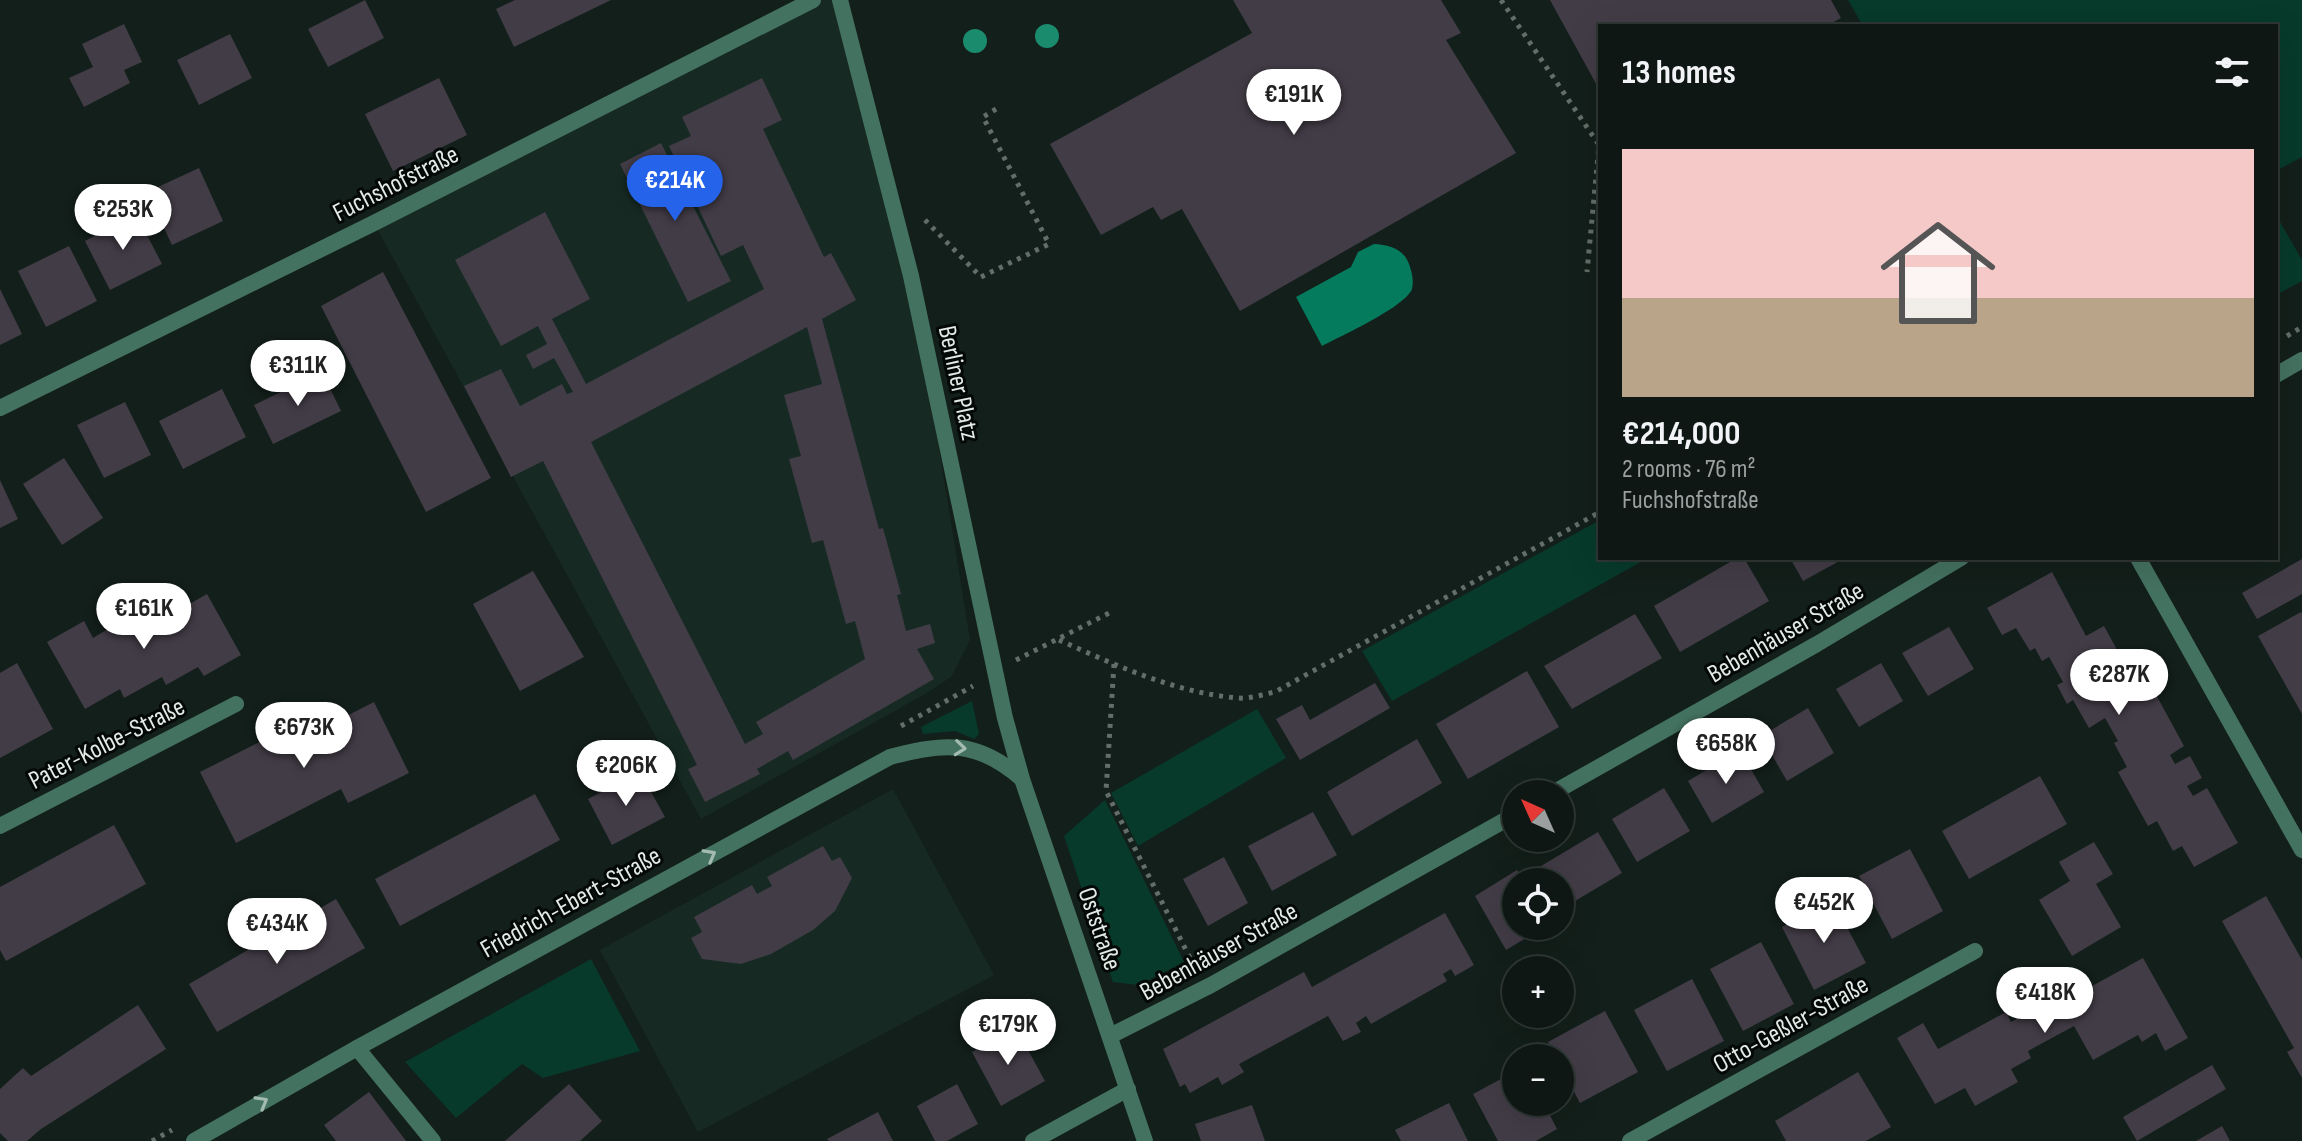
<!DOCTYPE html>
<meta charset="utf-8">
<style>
:root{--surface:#0e1714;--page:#17201d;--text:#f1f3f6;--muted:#9b9fa0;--line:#2e3634;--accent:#2563eb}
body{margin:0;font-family:"Sofia Sans Condensed",sans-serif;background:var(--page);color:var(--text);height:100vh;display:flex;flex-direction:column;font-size:30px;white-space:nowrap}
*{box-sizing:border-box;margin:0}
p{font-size:26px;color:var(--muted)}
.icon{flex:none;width:44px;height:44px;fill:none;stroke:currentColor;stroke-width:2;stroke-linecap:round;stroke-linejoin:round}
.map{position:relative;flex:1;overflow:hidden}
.drawer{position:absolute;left:1598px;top:24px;width:680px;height:536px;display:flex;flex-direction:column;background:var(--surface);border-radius:0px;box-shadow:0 8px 32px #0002,0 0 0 2px var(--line)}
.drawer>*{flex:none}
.needle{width:52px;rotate:315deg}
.tools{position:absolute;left:1502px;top:780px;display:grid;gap:16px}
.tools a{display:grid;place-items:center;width:72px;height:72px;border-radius:50%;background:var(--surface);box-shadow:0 8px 32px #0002,0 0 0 2px var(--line);font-size:40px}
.price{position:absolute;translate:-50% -68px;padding:0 18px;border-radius:28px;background:#fff;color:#222;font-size:26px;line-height:52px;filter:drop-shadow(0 2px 4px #0008)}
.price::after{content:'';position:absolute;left:50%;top:48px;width:24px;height:18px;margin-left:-12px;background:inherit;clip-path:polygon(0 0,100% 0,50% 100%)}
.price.on{background:var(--accent);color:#fff}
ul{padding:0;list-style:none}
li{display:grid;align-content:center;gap:16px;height:424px;padding:0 24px}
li+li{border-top:2px solid var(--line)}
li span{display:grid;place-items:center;height:248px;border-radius:0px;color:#555}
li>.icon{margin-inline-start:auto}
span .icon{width:144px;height:144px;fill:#fffc;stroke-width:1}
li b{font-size:34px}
h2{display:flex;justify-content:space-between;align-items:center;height:96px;padding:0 24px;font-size:34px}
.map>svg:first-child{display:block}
</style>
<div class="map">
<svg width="2302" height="1141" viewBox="0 0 2302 1141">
<rect width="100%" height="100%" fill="#131f1a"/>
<g fill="#162a23">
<polygon points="813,0 840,0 911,276 970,640 951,677 925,694 701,819 374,223"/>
<polygon points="893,789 994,975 698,1132 600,950"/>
</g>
<g fill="#073a2b">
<polygon points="1848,0 2302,0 2302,157 2276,171 2276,26 1863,26"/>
<polygon points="2276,215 2302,260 2302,281 2276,295"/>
<polygon points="1600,520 1600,558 1648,558 1392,701 1362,651"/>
<polygon points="972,701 979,734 974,739 955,731 923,734 921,727"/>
<polygon points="1257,709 1286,758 1138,846 1111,793"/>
<polygon points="1105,800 1184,962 1139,985 1113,982 1064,836"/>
<polygon points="591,959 640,1051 543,1078 522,1064 456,1118 405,1062"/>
</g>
<path fill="#057b5e" d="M1374 244C1389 245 1403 248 1409 264 1412 272 1414 281 1412 289 1405 307 1341 336 1322 346L1296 297 1351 267 1358 252Z"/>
<g fill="#423c46" fill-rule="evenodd">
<polygon points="365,0 384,38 328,67 308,29"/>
<polygon points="515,0 611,0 514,47 496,9"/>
<polygon points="1233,0 1441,0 1461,33 1446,40 1516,153 1240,311 1182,209 1161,220 1153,207 1101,235 1050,144 1252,33"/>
<polygon points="1550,0 1831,0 1841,18 1826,26 1600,26 1600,91"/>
<polygon points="124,24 142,62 124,70 130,83 84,107 69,78 93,67 82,44"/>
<polygon points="230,34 252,78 199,105 177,60"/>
<polygon points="439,78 467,135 393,171 365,114"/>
<path d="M762 78 782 120 763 129 824 257 831 253 856 300 822 319 879 529 883 528 901 594 897 595 906 631 930 624 935 643 917 649 934 679 793 760 788 751 757 769 760 774 705 802 688 769 697 765 543 461 511 477 464 386 501 369 520 406 562 384 567 394 573 392 554 358 533 369 526 355 547 344 538 326 501 346 455 260 545 212 590 299 552 319 586 384 764 289 743 245 721 256 669 146 691 136 682 117ZM807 327 822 384 784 395 801 456 789 459 812 543 823 540 846 624 855 621 865 659 756 722 763 734 745 744 591 442Z"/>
<polygon points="661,143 731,281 688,302 620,164"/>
<polygon points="199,168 223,221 172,245 147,192"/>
<polygon points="136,214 162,264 110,290 85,241"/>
<polygon points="69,246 97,301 46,327 18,271"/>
<polygon points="383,272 491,478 426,512 321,306"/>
<polygon points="0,289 22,334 0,345"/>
<polygon points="322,372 341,411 273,444 254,405"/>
<polygon points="222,389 246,437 183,469 159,421"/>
<polygon points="125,402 151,455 104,478 77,425"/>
<polygon points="64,458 103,518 62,545 23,484"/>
<polygon points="0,480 18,519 0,528"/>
<polygon points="1737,558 1744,558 1769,601 1680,652 1654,606"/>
<polygon points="1790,558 1845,558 1803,581"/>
<polygon points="2302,559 2302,594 2257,619 2242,593"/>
<polygon points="533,571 584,657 520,691 473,604"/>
<polygon points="2052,572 2086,636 2104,626 2143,697 2154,691 2184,746 2170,755 2175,764 2190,756 2202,778 2187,786 2193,796 2207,788 2238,843 2194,867 2182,846 2173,851 2157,821 2148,826 2118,772 2127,767 2114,743 2118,741 2105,718 2089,728 2073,700 2067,704 2057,685 2063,682 2049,657 2042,661 2035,648 2030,651 2016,628 2002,635 1987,608"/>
<polygon points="207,594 241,655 204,676 198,667 166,685 162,677 124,698 120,689 85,709 47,642 84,621 93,638 128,617 131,623 173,600 179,610"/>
<polygon points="2301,612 2302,614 2302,714 2258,636"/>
<polygon points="1635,614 1662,658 1572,709 1544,666"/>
<polygon points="1949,627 1974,669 1928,696 1902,653"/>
<polygon points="17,663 53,729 0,758 0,673"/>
<polygon points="1881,663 1903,701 1859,727 1836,689"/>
<polygon points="1527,671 1559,727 1468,779 1436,724"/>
<polygon points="1375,683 1390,708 1300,760 1276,719 1302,705 1310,720"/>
<polygon points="374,702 409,773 348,803 341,789 236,843 200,772 305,719 313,733"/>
<polygon points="1808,708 1834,753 1787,781 1761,736"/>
<polygon points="1417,739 1442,783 1352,836 1327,792"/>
<polygon points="1740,750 1764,792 1712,823 1688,781"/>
<polygon points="640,772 665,817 612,845 588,799"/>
<polygon points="2040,776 2067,824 1969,879 1942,831"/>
<polygon points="1664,788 1690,831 1637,862 1612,819"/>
<polygon points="535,794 560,840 400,926 375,879"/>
<polygon points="1313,812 1337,855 1272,891 1248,846"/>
<polygon points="114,825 146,884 6,961 0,950 0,887"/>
<polygon points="1598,832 1622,873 1565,907 1560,898 1560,882 1550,882 1541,866"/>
<polygon points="2094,842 2113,874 2096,884 2121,927 2072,956 2039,900 2070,881 2059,862"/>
<polygon points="823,846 832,861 840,857 852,878 835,911 813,930 771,954 741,964 702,959 691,938 702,932 694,917 752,885 757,894 772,886 767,877"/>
<polygon points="1910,849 1943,911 1892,939 1859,876"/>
<polygon points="1224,857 1248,903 1208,926 1183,879"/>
<polygon points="1517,870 1524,882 1516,882 1516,926 1546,926 1506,950 1475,896"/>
<polygon points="2266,896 2302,960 2302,1078 2287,1052 2294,1048 2222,921"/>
<polygon points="336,899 365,948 217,1032 189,984"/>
<polygon points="1833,901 1866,963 1814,990 1782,927"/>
<polygon points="1445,913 1474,965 1455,976 1451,969 1443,974 1447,981 1371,1024 1366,1016 1356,1023 1361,1032 1343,1041 1328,1016 1239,1064 1244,1072 1222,1085 1218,1077 1190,1093 1185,1084 1180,1087 1163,1049 1304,972 1312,987"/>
<polygon points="1761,942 1794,1004 1743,1031 1710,969"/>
<polygon points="2143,958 2188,1038 2165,1051 2156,1033 2142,1042 2138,1035 2093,1060 2074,1026 2028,1051 2031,1058 2011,1069 2018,1082 1975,1106 1965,1088 1935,1104 1897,1038 1923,1023 1938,1049 2006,1012 2011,1022 2070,989 2074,996"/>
<polygon points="1692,979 1724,1041 1667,1071 1634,1010"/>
<polygon points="138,1005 166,1049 41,1129 27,1141 8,1141 0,1133 0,1089 23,1068 31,1076"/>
<polygon points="1605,1011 1638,1072 1580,1103 1560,1065 1560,1058 1556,1058 1548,1042"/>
<polygon points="1016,1028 1045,1081 1001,1106 972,1052"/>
<polygon points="2212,1065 2226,1089 2137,1141 2123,1117"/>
<polygon points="1516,1071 1516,1102 1543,1102 1557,1129 1536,1141 1498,1141 1473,1094"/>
<polygon points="1858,1072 1891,1127 1866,1141 1786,1141 1775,1121"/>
<polygon points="569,1084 602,1121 580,1141 505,1141"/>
<polygon points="957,1084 978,1124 947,1141 935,1141 917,1106"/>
<polygon points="369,1092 406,1141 336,1141 324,1125"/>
<polygon points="1449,1103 1468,1141 1401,1141 1395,1130"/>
<polygon points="1252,1105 1265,1141 1201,1141 1195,1124"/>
<polygon points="878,1112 893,1141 829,1141 827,1139"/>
<polygon points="2222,1126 2230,1141 2196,1141"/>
</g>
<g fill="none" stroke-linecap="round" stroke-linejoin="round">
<g stroke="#636d69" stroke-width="5" stroke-dasharray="4 6" stroke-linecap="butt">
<polyline points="1501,0 1599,145 1587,272"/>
<polyline points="925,220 981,277 1049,244 983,117 996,109"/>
<polyline points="2287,336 2302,327"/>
<path d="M1059 640C1115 665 1176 693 1238 698 1250 699 1264 694 1275 692L1600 512"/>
<polyline points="1016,660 1113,611"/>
<polyline points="1114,664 1106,791 1194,966"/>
<polyline points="901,726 973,686"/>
<polyline points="152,1141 172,1130"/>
</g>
<g stroke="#447261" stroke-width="16">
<polyline points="840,0 911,276 1005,718 1022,779 1145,1141"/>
<polyline points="2276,375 2302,360"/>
<polyline points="0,408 374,223 813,0"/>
<polyline points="2138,558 2302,850"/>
<polyline points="1551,794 1817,644 1961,558"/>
<polyline points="0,826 236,704"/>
<polyline points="1110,1036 1211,985 1516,814"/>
<polyline points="357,1048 433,1141"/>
<path d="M194 1141 357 1048 890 757C943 742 978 740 1022 779"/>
<polyline points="1033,1141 1128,1089"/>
<polyline points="1630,1141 1975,951"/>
</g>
</g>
<g fill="#1b8b6d">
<circle cx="1047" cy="36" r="12"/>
<circle cx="975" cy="41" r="12"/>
</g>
<defs><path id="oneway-chevron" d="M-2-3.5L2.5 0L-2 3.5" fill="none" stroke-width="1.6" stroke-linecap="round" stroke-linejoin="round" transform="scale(2)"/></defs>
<g stroke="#a3bbb1">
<use href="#oneway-chevron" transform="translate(960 748) rotate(6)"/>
<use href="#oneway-chevron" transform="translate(710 855) rotate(-29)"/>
<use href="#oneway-chevron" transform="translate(262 1102) rotate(-30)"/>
</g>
<g text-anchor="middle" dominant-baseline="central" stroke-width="6" stroke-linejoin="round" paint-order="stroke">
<g font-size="26" fill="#e3ebe7" stroke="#040806">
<text transform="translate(396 184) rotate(-27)">Fuchshofstraße</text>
<text transform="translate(958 383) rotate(78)">Berliner Platz</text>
<text transform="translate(1786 633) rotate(-30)">Bebenhäuser Straße</text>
<text transform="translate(107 744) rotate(-27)">Pater-Kolbe-Straße</text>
<text transform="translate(571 903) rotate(-29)">Friedrich-Ebert-Straße</text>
<text transform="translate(1099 929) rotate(71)">Oststraße</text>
<text transform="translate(1219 952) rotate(-29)">Bebenhäuser Straße</text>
<text transform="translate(1791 1025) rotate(-29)">Otto-Geßler-Straße</text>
</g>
</g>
</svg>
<div class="tools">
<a><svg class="needle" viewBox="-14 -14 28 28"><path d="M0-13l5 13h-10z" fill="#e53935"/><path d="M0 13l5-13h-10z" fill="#9b9fa0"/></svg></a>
<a><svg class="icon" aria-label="locate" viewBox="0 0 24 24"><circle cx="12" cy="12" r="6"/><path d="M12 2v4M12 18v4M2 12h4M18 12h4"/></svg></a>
<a>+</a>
<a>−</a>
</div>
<b class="price" style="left:1294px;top:137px">€191K</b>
<b class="price on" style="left:675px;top:223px">€214K</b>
<b class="price" style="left:123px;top:252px">€253K</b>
<b class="price" style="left:298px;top:408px">€311K</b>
<b class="price" style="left:144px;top:651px">€161K</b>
<b class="price" style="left:2119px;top:717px">€287K</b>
<b class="price" style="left:304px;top:770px">€673K</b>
<b class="price" style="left:1726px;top:786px">€658K</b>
<b class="price" style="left:626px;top:808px">€206K</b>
<b class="price" style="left:1824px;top:945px">€452K</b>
<b class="price" style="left:277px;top:966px">€434K</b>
<b class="price" style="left:2045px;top:1035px">€418K</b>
<b class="price" style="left:1008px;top:1067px">€179K</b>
<section class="drawer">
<h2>13 homes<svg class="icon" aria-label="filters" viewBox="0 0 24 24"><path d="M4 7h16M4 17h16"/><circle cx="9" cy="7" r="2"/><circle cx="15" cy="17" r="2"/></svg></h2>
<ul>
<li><span style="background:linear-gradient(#f6c9c9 60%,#b9a48a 0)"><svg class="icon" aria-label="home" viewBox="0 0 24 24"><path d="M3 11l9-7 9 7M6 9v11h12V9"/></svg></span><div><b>€214,000</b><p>2 rooms · 76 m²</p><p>Fuchshofstraße</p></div></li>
</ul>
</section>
</div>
